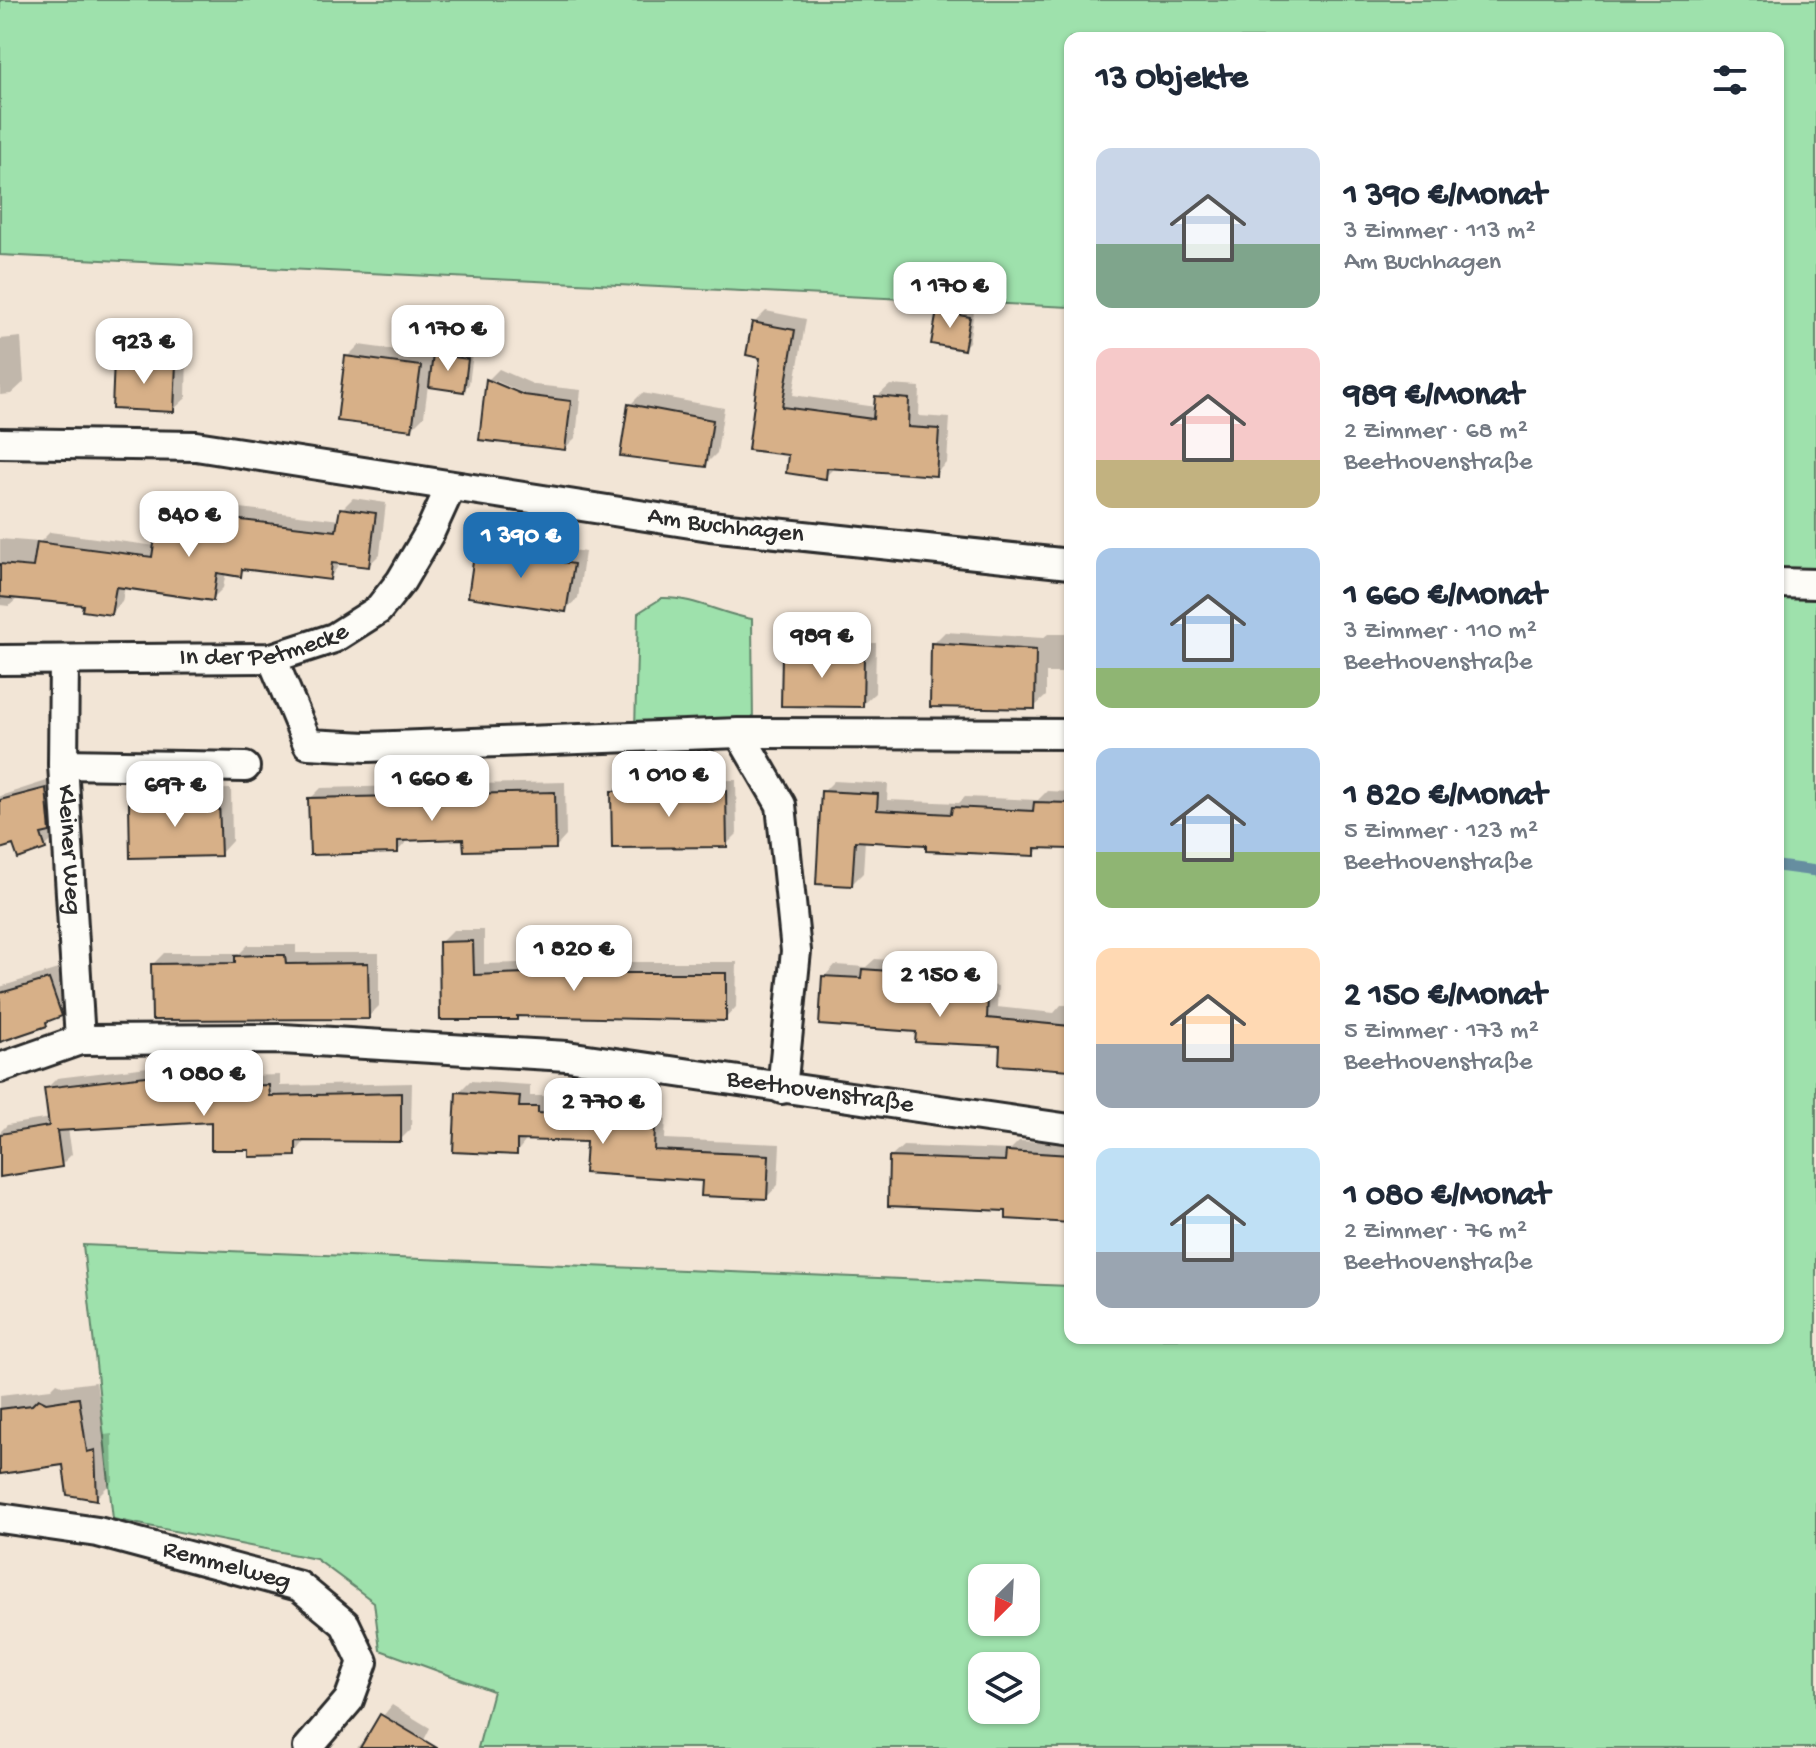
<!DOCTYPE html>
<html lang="de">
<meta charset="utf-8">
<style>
:root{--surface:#fff;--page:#f2f2f3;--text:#1f2937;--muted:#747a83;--accent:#1f6fb2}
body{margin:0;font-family:"Gochi Hand",sans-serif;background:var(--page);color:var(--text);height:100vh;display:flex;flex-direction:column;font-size:30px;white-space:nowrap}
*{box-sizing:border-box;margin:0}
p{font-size:26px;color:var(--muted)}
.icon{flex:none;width:44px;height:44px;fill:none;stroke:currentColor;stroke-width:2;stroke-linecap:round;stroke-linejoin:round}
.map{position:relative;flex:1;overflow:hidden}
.drawer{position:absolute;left:1064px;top:32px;width:720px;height:1312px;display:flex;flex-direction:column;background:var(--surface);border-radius:16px;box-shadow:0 2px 6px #0004}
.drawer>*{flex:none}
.needle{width:52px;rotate:204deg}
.tools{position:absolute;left:968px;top:1564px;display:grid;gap:16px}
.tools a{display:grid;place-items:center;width:72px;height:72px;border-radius:16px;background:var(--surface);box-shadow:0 2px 6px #0004;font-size:40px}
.price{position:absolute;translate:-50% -68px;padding:0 18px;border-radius:16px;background:#fff;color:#222;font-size:26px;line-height:52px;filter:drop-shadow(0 2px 4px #0008)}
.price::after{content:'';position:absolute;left:50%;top:48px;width:24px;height:18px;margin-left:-12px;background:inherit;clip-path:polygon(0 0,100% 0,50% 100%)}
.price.selected{background:var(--accent);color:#fff}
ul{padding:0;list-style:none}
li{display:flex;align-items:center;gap:24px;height:200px;padding:0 32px}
li span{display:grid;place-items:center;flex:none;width:224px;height:160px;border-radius:16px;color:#555}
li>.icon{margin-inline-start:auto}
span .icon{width:96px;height:96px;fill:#fffc;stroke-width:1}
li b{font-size:34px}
h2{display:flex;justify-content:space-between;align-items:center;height:96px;padding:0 32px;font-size:34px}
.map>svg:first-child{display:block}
</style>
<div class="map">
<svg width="1816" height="1748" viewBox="0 0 1816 1748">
<rect width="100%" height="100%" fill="#f2e5d6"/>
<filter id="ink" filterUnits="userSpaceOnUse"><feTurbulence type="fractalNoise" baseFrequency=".0125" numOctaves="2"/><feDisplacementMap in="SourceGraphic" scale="16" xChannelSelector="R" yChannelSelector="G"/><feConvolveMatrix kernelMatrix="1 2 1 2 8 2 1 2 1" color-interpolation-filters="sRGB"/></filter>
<g filter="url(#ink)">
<g fill="#9ee1ac" stroke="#64866c" stroke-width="2" fill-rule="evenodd">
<path d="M0 0H1816V1748H478L493 1691 380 1650 374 1602 316 1559 113 1519 83 1245 1070 1286V1338H1778V38H1070V307L0 255ZM982 1578H1026V1622H982ZM982 1666H1026V1710H982Z"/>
<path d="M662 598C693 597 721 614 752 619L753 727 635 730 638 613Z"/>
</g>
<g fill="#0003" fill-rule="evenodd">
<polygon points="945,306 974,312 969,342 963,348 939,312"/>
<polygon points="766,311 806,319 793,395 876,407 877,397 890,385 920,387 919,416 950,418 947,462 935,474 835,467 825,477 790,453 754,323"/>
<polygon points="21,337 24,382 11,394 0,395 0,339"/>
<polygon points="359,345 432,355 431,360 441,350 473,354 469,384 464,390 428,385 424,416 412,428 347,357"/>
<polygon points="128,348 187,350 186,398 173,410 116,360"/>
<path d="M499 369 535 385 581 390 576 437 565 448 481 438 488 380ZM494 380 534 398 532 401 494 384Z"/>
<polygon points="642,393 724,408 717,453 705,465 630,405"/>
<polygon points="173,495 225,503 224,506 340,520 342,509 353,498 386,503 380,554 369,565 341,562 330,578 247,567 240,574 226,572 223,588 212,599 125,586 122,602 111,613 85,603 19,597 9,606 0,605 0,539 40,542 50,532 156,546 162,506"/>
<polygon points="489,537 585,552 578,598 565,610 477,549"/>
<polygon points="945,632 1043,638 1048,634 1070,634 1070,673 1046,673 1046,696 1034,707 933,644"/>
<polygon points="796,643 876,643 875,693 862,705 784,655"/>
<polygon points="56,778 56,836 44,848 14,842 0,847 0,796"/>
<polygon points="736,780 737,834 726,845 613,792 624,781"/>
<polygon points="834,781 888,784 887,800 959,803 965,797 1038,800 1047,791 1070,792 1070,848 1042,847 1034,854 865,840 863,873 852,884 823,792"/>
<polygon points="565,782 566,836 556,847 465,837 408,840 398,851 310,799 321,788 407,786 407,792 469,790 475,784"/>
<polygon points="231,789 232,841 220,854 131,803 143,791"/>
<polygon points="453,930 484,930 484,964 561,962 568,954 620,957 620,962 737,962 736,1007 725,1019 520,1014 517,1018 441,942"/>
<polygon points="248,945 296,945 296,953 379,953 379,1006 368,1017 153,964 164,953 240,953"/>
<polygon points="875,959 913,962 912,978 998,986 997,1007 1054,1013 1061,1005 1070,1005 1070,1068 1002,1045 918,1030 824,977 835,965 866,967"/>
<polygon points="61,968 72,1003 46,1024 0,1039 0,987"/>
<polygon points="164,1065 165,1078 280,1075 280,1086 412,1083 411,1129 400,1140 306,1139 295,1154 251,1148 213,1120 68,1129 72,1154 61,1165 0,1177 0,1132 7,1125 50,1118 46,1089 57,1078"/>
<polygon points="470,1081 530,1085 530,1096 549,1096 548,1102 629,1107 629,1114 666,1116 665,1139 780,1144 778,1185 767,1197 588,1140 528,1138 516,1153 458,1093"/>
<polygon points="1019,1141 1070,1143 1070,1223 1009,1209 891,1157 903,1146 1010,1150"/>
<polygon points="96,1382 104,1435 112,1434 113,1481 96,1498 65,1463 0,1472 0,1395 51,1389 57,1383 64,1386"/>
<polygon points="392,1705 430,1728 420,1748 357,1748"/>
</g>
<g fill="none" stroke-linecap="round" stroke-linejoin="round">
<polyline stroke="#668ea0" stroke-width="11" points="1778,866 1816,871"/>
</g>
<g fill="#d7b088" stroke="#2b2b2b" stroke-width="2">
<polygon points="937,311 970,317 964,350 931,344"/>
<polygon points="752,322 795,330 782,407 873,419 875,396 909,399 908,427 939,429 936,476 827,468 826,479 786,473 788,455 748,450 760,358 746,355"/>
<polygon points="433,354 468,359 464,392 429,387"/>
<polygon points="345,356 421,366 412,430 337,421"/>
<polygon points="114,359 176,362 174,412 112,409"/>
<polygon points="486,379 524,395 571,401 565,450 479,440"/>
<polygon points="628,404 713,420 706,467 620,456"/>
<polygon points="160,505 215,513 214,517 336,531 340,508 376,513 369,567 332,563 330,580 242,569 241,577 217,573 213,601 116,587 111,615 82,611 83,605 0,597 0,564 33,567 37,542 152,557"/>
<polygon points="475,548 574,564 566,612 468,597"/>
<polygon points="931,643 1036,650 1035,709 930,707"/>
<polygon points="782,654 864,655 863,707 781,706"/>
<polygon points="46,788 50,832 41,834 46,849 18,859 13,845 0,849 0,800"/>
<polygon points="726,790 727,847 612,848 611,791"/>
<polygon points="821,791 878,794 877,810 951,814 952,807 1033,811 1034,802 1070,803 1070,849 1035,848 1035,856 926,851 926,845 855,841 852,886 816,884"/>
<polygon points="555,792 556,849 464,851 463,839 430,840 398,841 398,853 310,855 308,798 396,796 397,802 462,800 462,794"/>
<polygon points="219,800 221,856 130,858 129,803"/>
<polygon points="473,941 474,975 554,972 554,965 609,968 609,973 726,973 726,1021 517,1016 517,1020 440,1020 439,942"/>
<polygon points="260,955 285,955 286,964 368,963 369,1019 152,1020 151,964 235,963 235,956"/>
<polygon points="862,969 903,972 902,988 988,997 987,1018 1070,1026 1070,1070 999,1065 1000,1046 915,1042 916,1032 819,1025 822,976 861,978"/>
<polygon points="49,979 62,1016 46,1022 47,1026 0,1042 0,993"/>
<polygon points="154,1075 155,1088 269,1085 270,1096 401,1093 401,1142 296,1141 296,1156 249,1157 249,1150 211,1150 211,1122 57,1131 62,1167 0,1177 0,1134 49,1126 44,1088"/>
<polygon points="456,1092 520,1096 519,1107 538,1107 538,1113 618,1118 618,1125 655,1127 654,1150 769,1155 767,1199 701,1196 702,1181 584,1173 586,1142 517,1140 517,1155 453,1152"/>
<polygon points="1006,1151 1070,1155 1070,1223 1006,1219 1006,1211 888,1206 889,1157 1005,1161"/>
<polygon points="79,1398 87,1452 95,1450 97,1500 67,1495 63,1465 0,1474 0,1409 32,1405 38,1399 46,1403"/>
<polygon points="380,1714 437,1748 360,1748"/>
</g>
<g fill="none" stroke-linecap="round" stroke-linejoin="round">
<defs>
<g id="minor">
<path id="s1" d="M0 443 196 446 710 526 1070 564"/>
<polyline points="1778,583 1816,584"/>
<polyline points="272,658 308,744 367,747 739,733 1070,734"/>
<path id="s2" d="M0 660 272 658 334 638 378 610 401 581 430 532 450 488"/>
<path id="s3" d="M64 660 63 764 80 1040"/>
<polyline points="739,733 781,805 796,951 782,1089"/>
<polyline points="63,764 245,767"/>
<path id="s4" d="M0 1068 80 1040 282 1039 567 1056 1070 1129"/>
<path id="s5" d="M0 1518 98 1532 299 1586 345 1624 363 1662 349 1700 308 1748"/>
</g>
</defs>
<use href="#minor" stroke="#2b2b2b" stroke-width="34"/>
<use href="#minor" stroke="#fdfcf7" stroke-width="28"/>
</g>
</g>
<g text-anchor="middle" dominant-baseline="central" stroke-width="6" stroke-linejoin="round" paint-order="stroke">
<g font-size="26" fill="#2b2b2b" stroke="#fdfcf7">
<text stroke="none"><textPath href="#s1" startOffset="732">Am Buchhagen</textPath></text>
<text stroke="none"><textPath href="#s2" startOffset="266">In der Petmecke</textPath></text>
<text stroke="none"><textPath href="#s3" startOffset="190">Kleiner Weg</textPath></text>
<text stroke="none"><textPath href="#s4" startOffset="828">Beethovenstraße</textPath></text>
<text stroke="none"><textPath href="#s5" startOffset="232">Remmelweg</textPath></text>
</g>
</g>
</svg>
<div class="tools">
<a><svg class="needle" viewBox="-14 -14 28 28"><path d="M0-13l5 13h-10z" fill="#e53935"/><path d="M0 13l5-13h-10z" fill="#747a83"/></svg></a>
<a><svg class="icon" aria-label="layers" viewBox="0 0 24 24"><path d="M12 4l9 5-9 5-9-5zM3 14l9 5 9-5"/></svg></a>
</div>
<b class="price" style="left:950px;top:330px">1 170 €</b>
<b class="price" style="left:448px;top:373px">1 170 €</b>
<b class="price" style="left:144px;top:386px">923 €</b>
<b class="price" style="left:189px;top:559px">840 €</b>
<b class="price selected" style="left:521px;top:580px">1 390 €</b>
<b class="price" style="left:822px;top:680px">989 €</b>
<b class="price" style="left:669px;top:819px">1 010 €</b>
<b class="price" style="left:432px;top:823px">1 660 €</b>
<b class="price" style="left:175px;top:829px">697 €</b>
<b class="price" style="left:574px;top:993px">1 820 €</b>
<b class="price" style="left:940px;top:1019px">2 150 €</b>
<b class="price" style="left:204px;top:1118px">1 080 €</b>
<b class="price" style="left:603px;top:1146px">2 770 €</b>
<section class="drawer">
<h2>13 Objekte<svg class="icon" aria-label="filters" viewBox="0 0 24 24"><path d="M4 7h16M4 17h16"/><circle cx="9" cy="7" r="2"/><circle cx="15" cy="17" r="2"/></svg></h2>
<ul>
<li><span style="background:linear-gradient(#c9d6e8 60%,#7fa58c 0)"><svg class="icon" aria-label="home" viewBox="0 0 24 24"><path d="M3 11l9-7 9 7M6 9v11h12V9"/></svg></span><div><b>1 390 €/Monat</b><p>3 Zimmer · 113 m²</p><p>Am Buchhagen</p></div></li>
<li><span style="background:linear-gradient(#f6c9c9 70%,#c2b280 0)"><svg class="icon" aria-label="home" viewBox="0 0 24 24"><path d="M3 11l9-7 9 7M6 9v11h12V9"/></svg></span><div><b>989 €/Monat</b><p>2 Zimmer · 68 m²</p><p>Beethovenstraße</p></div></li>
<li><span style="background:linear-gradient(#a9c7e8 75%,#8fb573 0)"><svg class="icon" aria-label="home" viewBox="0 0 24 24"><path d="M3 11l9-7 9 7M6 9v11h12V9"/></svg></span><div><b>1 660 €/Monat</b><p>3 Zimmer · 110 m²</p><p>Beethovenstraße</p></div></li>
<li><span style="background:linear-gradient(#a9c7e8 65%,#8fb573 0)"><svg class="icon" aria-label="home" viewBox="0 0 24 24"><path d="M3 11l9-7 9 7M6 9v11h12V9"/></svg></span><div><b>1 820 €/Monat</b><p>5 Zimmer · 123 m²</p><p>Beethovenstraße</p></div></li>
<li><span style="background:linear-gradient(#ffd9b3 60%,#9aa5b1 0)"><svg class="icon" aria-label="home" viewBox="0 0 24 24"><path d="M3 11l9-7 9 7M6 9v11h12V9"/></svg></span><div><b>2 150 €/Monat</b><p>5 Zimmer · 173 m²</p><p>Beethovenstraße</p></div></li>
<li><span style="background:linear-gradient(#bfe0f5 65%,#9aa5b1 0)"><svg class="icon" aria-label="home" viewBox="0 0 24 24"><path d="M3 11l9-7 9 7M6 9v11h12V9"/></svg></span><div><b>1 080 €/Monat</b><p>2 Zimmer · 76 m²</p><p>Beethovenstraße</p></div></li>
</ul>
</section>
</div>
